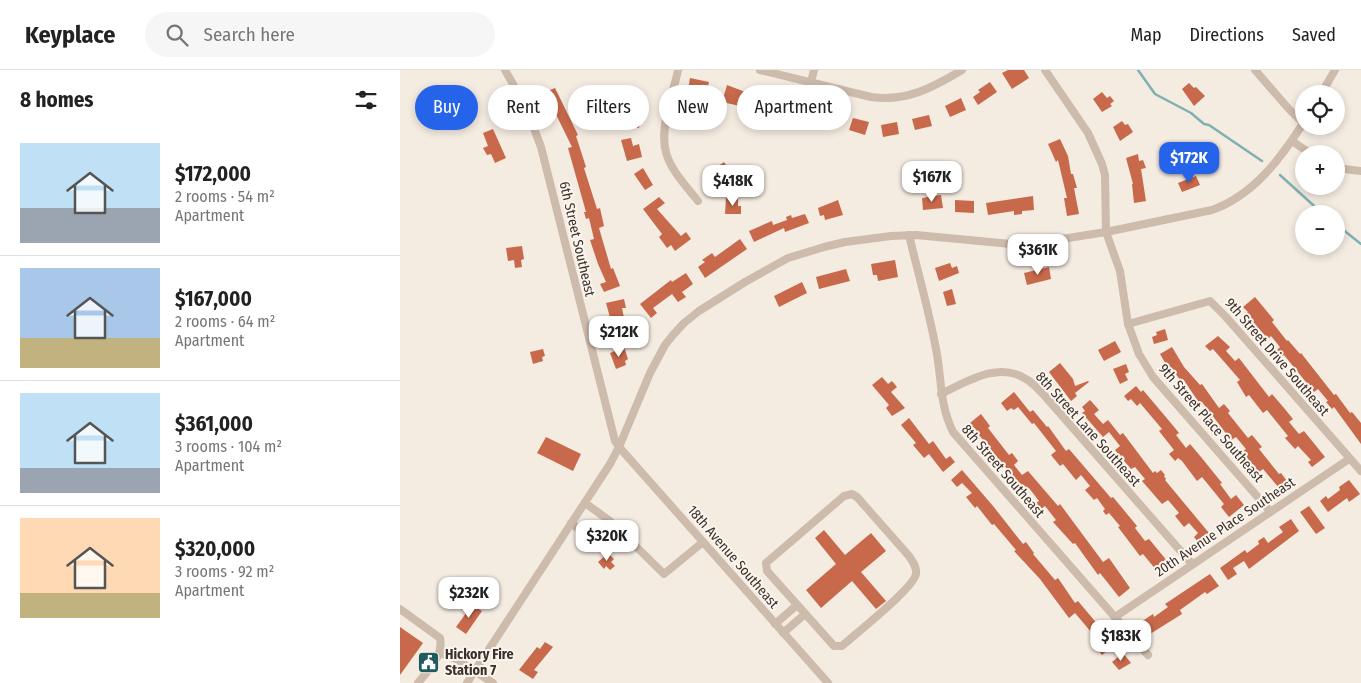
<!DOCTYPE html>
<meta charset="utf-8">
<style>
:root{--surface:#fff;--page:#f6f6f6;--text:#222;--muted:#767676;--line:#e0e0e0;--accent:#2563eb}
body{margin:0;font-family:"Fira Sans Condensed",sans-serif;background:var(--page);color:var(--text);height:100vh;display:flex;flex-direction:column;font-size:19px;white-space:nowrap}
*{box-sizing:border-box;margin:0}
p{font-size:16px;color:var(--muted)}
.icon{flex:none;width:28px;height:28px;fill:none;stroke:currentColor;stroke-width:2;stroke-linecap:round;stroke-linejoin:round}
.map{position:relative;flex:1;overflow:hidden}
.details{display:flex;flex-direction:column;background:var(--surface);width:400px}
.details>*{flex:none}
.top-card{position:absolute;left:15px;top:15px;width:475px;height:45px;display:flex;gap:10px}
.tools{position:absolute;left:895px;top:15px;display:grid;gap:10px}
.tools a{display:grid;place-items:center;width:50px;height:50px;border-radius:50%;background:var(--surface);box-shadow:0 2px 8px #0003;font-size:25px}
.price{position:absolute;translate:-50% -42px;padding:0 11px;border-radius:10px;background:#fff;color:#222;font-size:16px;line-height:32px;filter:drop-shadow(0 1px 2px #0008)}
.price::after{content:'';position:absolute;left:50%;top:30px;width:15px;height:11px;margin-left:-8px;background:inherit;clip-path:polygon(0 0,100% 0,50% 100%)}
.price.active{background:var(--accent);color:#fff}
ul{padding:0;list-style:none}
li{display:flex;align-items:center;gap:15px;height:125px;padding:0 20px}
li+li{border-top:1px solid var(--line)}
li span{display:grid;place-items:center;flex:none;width:140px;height:100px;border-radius:0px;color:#555}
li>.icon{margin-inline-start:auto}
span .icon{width:60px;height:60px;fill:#fffc;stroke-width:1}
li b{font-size:21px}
h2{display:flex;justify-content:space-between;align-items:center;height:60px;padding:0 20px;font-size:21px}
.tag{padding:0 18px;border-radius:22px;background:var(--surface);box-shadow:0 2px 8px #0003;font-size:18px;line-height:45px}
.tag.active{background:var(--accent);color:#fff}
header{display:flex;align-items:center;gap:30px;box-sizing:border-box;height:70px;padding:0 25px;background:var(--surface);border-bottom:1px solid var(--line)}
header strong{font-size:24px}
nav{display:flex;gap:28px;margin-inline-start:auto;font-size:18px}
.search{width:350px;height:45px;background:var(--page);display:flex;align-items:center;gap:12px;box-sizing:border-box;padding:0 18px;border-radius:28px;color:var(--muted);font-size:19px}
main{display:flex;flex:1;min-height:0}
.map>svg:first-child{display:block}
</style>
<header>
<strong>Keyplace</strong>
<div class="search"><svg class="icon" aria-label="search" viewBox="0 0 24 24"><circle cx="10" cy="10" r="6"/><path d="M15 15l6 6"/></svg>Search here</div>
<nav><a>Map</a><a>Directions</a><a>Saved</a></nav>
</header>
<main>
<section class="details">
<h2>8 homes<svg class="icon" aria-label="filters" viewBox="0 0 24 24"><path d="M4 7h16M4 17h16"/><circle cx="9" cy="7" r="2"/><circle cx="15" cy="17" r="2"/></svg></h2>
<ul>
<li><span style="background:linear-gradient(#bfe0f5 65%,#9aa5b1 0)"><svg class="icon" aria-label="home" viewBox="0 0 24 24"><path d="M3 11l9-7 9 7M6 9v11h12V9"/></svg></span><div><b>$172,000</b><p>2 rooms · 54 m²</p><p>Apartment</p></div></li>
<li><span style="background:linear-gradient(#a9c7e8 70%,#c2b280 0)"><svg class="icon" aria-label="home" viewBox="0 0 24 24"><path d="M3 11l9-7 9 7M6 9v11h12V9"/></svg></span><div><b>$167,000</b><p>2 rooms · 64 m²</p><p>Apartment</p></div></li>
<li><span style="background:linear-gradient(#bfe0f5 75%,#9aa5b1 0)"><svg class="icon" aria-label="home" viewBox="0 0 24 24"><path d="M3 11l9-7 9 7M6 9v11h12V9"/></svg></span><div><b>$361,000</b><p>3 rooms · 104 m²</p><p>Apartment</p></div></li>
<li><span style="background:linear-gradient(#ffd9b3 75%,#c2b280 0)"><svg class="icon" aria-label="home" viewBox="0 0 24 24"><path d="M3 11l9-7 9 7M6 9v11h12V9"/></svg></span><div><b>$320,000</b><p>3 rooms · 92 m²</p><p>Apartment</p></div></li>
</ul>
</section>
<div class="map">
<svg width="961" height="613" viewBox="0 0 961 613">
<rect width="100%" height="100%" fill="#f4ebe1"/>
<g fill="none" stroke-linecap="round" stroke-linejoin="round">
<g stroke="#7fb0b2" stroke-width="2.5">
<polyline points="738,0 755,24 791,43 804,54 809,55 862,91"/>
<polyline points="880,105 923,144"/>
<polyline points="936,154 961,174"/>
</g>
</g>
<g fill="#c8694b">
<polygon points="608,0 624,0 629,8 612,19 602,3"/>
<polygon points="290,8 309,12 305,28 299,27 300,22 288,20"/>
<polygon points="590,12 597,22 578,35 573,27 580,22 578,20"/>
<polygon points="789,13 794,18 796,17 805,26 794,36 782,19"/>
<polygon points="327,15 361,28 361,25 373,29 370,40 341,32 340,36 322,32"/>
<polygon points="155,18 178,65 176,66 186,97 184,98 197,139 200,138 204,156 199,158 211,199 213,198 220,216 204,222 200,214 206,212 198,194 190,170 194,169 189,148 186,149 184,142 186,142 168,78 172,77 145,22"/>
<polygon points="702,22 707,28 710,26 714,31 710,34 712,36 702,42 693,29"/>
<polygon points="561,28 566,40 550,47 545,36"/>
<polygon points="224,37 235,39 234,48 241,49 239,58 221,55"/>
<polygon points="416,38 428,42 424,54 409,50 411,43 415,44"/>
<polygon points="529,45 532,56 515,60 512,49"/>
<polygon points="453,48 469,52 465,65 449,60"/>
<polygon points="722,51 725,55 728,54 733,62 720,71 713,57"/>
<polygon points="497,52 499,64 483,67 481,55"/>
<polygon points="93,59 106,88 95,93 91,84 87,85 83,78 88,76 83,63"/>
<polygon points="231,68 233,76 239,74 242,87 227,91 221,70"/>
<polygon points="660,69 668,86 671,104 673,104 677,118 674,118 679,144 667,146 664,128 667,128 658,90 656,92 648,74"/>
<polygon points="738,84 739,91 743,90 746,98 741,99 746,131 734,133 732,114 733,114 726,88"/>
<polygon points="324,92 334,107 323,114 313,100"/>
<polygon points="243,98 253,115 245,120 234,104"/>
<polygon points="796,106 800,115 782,122 778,113"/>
<polygon points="541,125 543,138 523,140 522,128"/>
<polygon points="633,126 634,140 622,141 622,144 614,145 614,141 588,145 586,133"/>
<polygon points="259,127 265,133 257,139 281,166 286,162 291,169 275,181 271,175 267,178 259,167 262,164 243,139"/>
<polygon points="326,128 338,128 338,136 341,136 341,144 325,144"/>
<polygon points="438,130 443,145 425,150 424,145 420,146 418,138"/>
<polygon points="555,130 574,131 574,143 555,142"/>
<polygon points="405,144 409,153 385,162 384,158 354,172 349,161 372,151 373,155 387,150 386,147 391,145 392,148"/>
<polygon points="340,169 347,179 305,208 298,197 305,192 302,190 312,183 315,187"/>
<polygon points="122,176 124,189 121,190 122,197 115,198 114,190 108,191 106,178"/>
<polygon points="495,190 498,207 478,211 477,205 473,205 471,194"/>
<polygon points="550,193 552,198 557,196 559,203 539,211 535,198"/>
<polygon points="649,197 651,209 627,215 624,203"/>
<polygon points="446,199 450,211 419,219 416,207"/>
<polygon points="286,203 293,214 282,222 286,227 278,232 272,224 253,238 257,243 251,248 240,234 271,210 272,212"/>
<polygon points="402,212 407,223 379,237 374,226"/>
<polygon points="552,219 556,234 547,236 543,222"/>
<polygon points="855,227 874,250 872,252 887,271 888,270 900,284 901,283 934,325 936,324 950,343 952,342 961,353 961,374 934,337 932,339 926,332 928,331 918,319 914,322 884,285 882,286 877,280 880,277 871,266 868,269 846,244 848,242 843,237"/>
<polygon points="224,229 226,238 222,238 224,248 211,251 206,233"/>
<polygon points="765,259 768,270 754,274 752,267 757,265 756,262"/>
<polygon points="818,266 830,277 826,281 835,291 839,288 869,327 872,324 884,338 893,349 889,352 899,364 904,361 925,387 912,397 908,392 911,390 898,376 895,379 885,368 888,366 867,340 863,343 849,325 846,327 837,312 840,310 813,279 810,281 805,276"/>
<polygon points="715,271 721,282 704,291 698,280"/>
<polygon points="224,277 228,289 225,291 226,295 216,299 210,283"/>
<polygon points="772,277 784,297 800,315 802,314 819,338 824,334 830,341 828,343 848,368 852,365 862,377 859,379 879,404 881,403 887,411 879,418 863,399 859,402 842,382 846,379 836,367 831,370 802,332 800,334 783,309 781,311 769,295 767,296 760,284"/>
<polygon points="143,279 145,286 142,287 143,291 133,294 130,282"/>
<polygon points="660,293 673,309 675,316 688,311 689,312 675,323 677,326 671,331 649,302"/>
<polygon points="726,294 729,302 725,304 728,310 720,314 713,299"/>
<polygon points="482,307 488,314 492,311 497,317 491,322 505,338 492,346 486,338 489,335 472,315"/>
<polygon points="736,316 741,322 743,320 770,352 779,363 776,365 786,378 790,374 801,387 822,413 820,414 831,429 836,425 844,435 829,447 821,437 824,434 802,407 797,411 782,391 778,388 775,391 769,384 774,380 759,361 762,359 740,333 737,336 731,329 728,331 724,326"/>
<polygon points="614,322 630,342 633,340 647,357 648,356 666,381 669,379 711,428 713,427 737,456 735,458 745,471 749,469 768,492 757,501 743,484 740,486 718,457 720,456 709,443 706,445 703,441 705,439 697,428 694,430 685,420 690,416 681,405 676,410 663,394 660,396 651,385 656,381 634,353 632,354 618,337 614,340 611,338 607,341 601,333"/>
<polygon points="690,330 699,340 694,344 703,354 708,350 720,365 723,363 753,403 755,401 757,403 761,400 765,405 764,406 766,409 765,410 809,463 798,472 794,467 798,463 789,453 784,457 775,446 779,443 768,430 762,434 742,411 745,409 735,397 731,399 715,380 720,376 709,362 703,367 682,343 685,341 682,337"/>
<polygon points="581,344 590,356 588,358 609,385 612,383 618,391 614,395 622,405 628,401 658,436 660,434 703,492 709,488 730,518 719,527 700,503 698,505 675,473 673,474 653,452 656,450 645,436 641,439 636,433 639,431 629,418 625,421 579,365 577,366 573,361 575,359 570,353"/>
<polygon points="509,348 529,374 533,371 546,389 550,386 555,392 543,402 529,384 524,388 513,375 516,373 501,355"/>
<polygon points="146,367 181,384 173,401 137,383"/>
<polygon points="562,400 593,436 623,474 626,472 634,483 633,484 655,510 658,508 675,533 678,531 699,556 691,562 675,543 669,548 640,509 614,481 616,480 594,454 592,455 577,436 575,438 566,427 572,423 562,413 557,417 551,410"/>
<polygon points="949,410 960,424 949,432 947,428 928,442 920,431 926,426 928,429 940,420 939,417"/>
<polygon points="909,436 925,458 916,464 900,442"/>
<polygon points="891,449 899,461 849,499 844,491 833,498 837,504 828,510 820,498 845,480 847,483 859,474 858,471 864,467 868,473 883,462 879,457"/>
<polygon points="424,460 445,485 471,463 486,481 461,502 486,531 476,539 452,511 421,538 406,520 436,494 415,468"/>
<polygon points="208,483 214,489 211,492 215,496 210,500 206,496 204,499 198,492"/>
<polygon points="810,504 819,516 807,524 805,522 780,540 782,544 750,564 741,552 753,544 754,547 768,537 765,534"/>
<polygon points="72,535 82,541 66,564 56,557"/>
<polygon points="0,557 23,573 0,605"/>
<polygon points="700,566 704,572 710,567 715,574 702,585 692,573"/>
<polygon points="145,572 153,577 134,600 138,602 133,609 119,600 137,577 140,579"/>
<polygon points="723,583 731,593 719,600 712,592"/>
</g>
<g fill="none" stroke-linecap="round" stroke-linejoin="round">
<g stroke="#cdbbac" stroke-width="8">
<polyline points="105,0 126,37 141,77 215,371 219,377 428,613"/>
<path d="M278 0C276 11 272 22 269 34 257 84 267 93 298 131"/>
<path d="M360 0 471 27C506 32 532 18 562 0"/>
<polyline points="645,0 688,63 702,94 705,105 706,162 720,201 728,254 739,284 753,307 870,441"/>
<polyline points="855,0 888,38 903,53"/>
<polyline points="411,12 414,0"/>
<polyline points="921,24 935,0"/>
<polyline points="892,71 911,84"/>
<polyline points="936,98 961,101"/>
<path d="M509 165C518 203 529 241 536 279 542 309 539 333 553 362L748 585"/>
<polyline points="728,254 810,231 826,247 961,401"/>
<path d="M541 324C566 312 598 291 626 309 633 313 638 319 644 325L792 494"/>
<path d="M452 424 457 427 509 486C513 492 517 497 516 504 514 518 455 564 442 576H434L367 501 366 493 444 426Z"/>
<polyline points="185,433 210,451 264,504 303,472"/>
<polyline points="171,453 195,472"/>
<path d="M0 539 40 568C44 586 28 600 18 613"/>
<polyline points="715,547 949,389"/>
<polyline points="375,554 397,535"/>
<polyline points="383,563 405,544"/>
<polyline points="40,583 56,589 93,613"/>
<path d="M67 613 210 394 219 377 250 303 265 275 273 265 284 253 299 241 345 212 388 188 424 177 445 172 491 166 516 165 611 174H630L706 162 812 140C854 125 881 88 904 52"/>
</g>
</g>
<defs>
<symbol id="civic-square" viewBox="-11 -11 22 22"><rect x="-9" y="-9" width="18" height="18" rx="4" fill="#1f5a5e" stroke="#fbf5ee"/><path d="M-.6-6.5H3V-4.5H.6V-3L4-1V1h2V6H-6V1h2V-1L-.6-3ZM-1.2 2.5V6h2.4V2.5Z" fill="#fff"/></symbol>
</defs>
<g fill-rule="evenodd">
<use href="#civic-square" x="16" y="580" width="25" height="25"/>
</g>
<g text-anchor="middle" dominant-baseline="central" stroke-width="4" stroke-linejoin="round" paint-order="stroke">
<g font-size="14" fill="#3b302b" stroke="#fbf5ee">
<text transform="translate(177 169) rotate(77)">6th Street Southeast</text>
<text transform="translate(877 287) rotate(49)">9th Street Drive Southeast</text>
<text transform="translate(811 353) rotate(49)">9th Street Place Southeast</text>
<text transform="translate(688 359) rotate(48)">8th Street Lane Southeast</text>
<text transform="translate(603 401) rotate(49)">8th Street Southeast</text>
<text transform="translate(825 457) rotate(-34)">20th Avenue Place Southeast</text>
<text transform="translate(333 487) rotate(49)">18th Avenue Southeast</text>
</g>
<g font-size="14" font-weight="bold" fill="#3b302b" stroke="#fbf5ee" text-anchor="start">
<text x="45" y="584">Hickory Fire<tspan x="45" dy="16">Station 7</tspan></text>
</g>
</g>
</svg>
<div class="tools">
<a><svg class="icon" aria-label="locate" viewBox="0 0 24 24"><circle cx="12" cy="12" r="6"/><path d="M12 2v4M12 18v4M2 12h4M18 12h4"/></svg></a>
<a>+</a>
<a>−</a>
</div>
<b class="price active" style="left:789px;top:114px">$172K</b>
<b class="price" style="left:532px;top:133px">$167K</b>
<b class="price" style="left:333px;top:137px">$418K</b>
<b class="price" style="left:638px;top:206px">$361K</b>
<b class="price" style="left:219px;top:288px">$212K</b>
<b class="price" style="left:207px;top:492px">$320K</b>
<b class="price" style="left:69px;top:549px">$232K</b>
<b class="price" style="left:721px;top:592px">$183K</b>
<div class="top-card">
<a class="tag active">Buy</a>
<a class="tag">Rent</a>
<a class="tag">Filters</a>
<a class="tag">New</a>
<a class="tag">Apartment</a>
</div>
</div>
</main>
